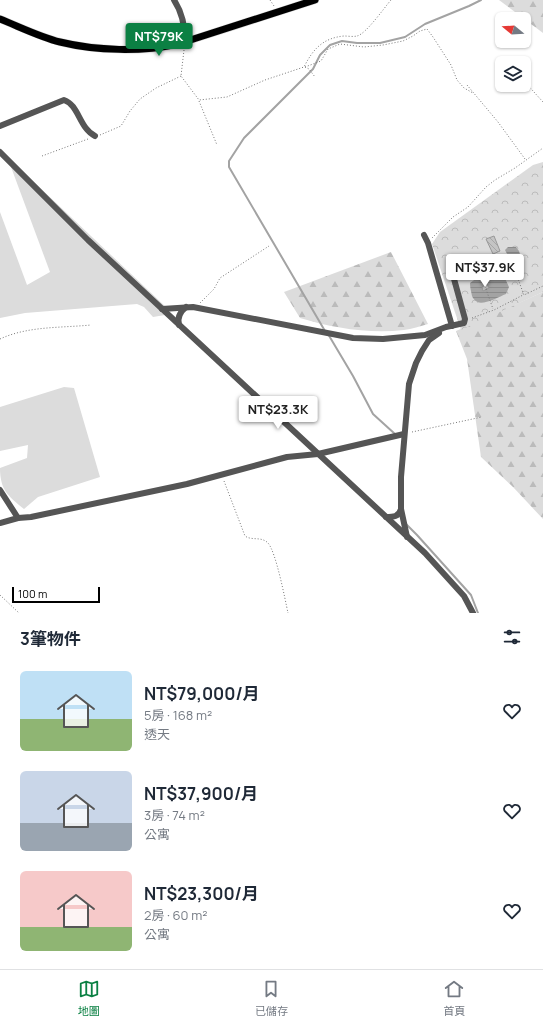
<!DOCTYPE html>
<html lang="zh-TW">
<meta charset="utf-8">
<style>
:root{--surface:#fff;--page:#f6f6f7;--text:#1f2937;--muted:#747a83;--line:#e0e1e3;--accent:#0b8043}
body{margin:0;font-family:Manrope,"Noto Sans TC",sans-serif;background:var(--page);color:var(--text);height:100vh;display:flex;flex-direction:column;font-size:15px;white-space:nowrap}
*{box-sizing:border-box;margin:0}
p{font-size:13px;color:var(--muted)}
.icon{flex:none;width:22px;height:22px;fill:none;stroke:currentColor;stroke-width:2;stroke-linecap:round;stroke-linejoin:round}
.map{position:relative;height:613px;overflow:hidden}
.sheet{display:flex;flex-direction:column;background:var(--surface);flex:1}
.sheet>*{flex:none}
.needle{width:26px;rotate:288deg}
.fabs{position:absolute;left:495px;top:12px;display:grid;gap:8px}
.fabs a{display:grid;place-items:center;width:36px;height:36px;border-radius:6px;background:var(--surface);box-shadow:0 1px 3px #0004;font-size:20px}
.scale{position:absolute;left:12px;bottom:10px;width:88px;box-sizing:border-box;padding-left:4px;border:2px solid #000;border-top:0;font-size:11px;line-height:14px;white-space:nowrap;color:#000;-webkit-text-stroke:3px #fff;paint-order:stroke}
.price{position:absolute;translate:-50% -34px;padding:0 9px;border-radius:4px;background:#fff;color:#222;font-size:13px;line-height:26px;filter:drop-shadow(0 1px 2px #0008)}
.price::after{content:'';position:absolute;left:50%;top:24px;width:12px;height:9px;margin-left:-6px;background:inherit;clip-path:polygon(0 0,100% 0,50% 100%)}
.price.active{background:var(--accent);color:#fff}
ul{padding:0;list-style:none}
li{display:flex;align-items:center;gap:12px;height:100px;padding:0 20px}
li span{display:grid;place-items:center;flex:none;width:112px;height:80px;border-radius:6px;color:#555}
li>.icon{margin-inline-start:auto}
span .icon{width:48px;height:48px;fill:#fffc;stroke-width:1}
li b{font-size:17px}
h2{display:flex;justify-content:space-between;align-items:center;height:48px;padding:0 20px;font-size:17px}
.tab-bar{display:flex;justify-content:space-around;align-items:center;height:56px;border-top:1px solid var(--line);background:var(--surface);font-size:11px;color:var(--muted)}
.tab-bar a{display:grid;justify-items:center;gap:2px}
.tab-bar .active{color:var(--accent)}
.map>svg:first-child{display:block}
</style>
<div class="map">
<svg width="543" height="613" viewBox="0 0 543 613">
<defs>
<pattern id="forest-firs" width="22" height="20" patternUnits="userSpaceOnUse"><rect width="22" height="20" fill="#dcdcdc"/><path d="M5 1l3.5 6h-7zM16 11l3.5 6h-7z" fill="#bbb"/></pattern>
<pattern id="park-crowns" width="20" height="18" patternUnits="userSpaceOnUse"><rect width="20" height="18" fill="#dcdcdc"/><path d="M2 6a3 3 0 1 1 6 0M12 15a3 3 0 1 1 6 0" fill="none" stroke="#bbb"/></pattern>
<pattern id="water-rules" width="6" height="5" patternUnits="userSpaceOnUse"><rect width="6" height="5" fill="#a3a3a3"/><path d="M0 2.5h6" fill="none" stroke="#8b8b8b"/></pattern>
<pattern id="building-back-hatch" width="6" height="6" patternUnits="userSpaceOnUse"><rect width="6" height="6" fill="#c4c4c4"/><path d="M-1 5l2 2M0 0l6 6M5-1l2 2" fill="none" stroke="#a7a7a7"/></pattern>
</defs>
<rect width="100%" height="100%" fill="#fff"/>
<g fill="#dcdcdc">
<polygon points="16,165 168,309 165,315 153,317 144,307 137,304 25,313 0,318 0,212 27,285 50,272 11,167"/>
<path d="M64 387 74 388 100 477 38 497 24 509C8 496 0 490 0 468L27 458 28 445 0 451V407Z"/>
</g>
<g fill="url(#forest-firs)">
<polygon points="499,0 543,0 543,33"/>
<path d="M391 252 428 324C420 326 412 329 404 330 369 334 333 328 300 318L284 292Z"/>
<polygon points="543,292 543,519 513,487 481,457 467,359 456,331"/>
</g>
<polygon fill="url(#park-crowns)" points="543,162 543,292 461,330 432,244 440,232 533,165"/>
<g fill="url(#water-rules)">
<polygon points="508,247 516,247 519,251 523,264 522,265 514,267 505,250"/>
<path d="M502 272 509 287 506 294C496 298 478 310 472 296 471 291 470 288 470 283 479 276 491 273 502 272Z"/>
</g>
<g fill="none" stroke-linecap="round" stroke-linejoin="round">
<g stroke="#a3a3a3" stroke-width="2">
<polyline points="325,331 229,167 229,161 244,138 313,69 320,55 330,45 342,41 357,43 380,43 405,37 425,24 469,6 481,0"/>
<polyline points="328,334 353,376 373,414 395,434"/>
<polyline points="406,524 417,535 471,595 478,613"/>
</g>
</g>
<g fill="url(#building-back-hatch)" stroke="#999">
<polygon points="494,236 500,251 493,254 486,239"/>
<polygon points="487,284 489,288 483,291 482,287"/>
</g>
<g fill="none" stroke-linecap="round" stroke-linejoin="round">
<defs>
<path id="major" d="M0 19C20 27 40 37 60 42 97 51 141 52 178 44L315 0"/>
</defs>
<use href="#major" stroke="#dbdbdb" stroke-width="8"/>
<g stroke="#777" stroke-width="1" stroke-dasharray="1 2" stroke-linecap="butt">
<polyline points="270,0 274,6"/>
<path d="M184 50 181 76 199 100 227 97 265 80 304 67C313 49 323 38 344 36 348 36 353 37 357 36 366 34 384 8 391 0"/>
<polyline points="305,67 321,61 328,49 340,44 364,47 383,45 403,41 413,36 420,31 427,29 433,37 451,65 457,80 464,88 473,93"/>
<polyline points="305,67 309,69 315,77"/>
<polyline points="524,81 543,102"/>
<polyline points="467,85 498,122 525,159"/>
<polyline points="199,101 217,145"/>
<polyline points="100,135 121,126 130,111 140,99 156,88 181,76"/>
<polyline points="42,156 88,139"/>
<polyline points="432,238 453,217 468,207 486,187 495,180 515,168 543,148"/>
<polyline points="485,285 478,269 503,259 508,274 518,279 524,295 543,286"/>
<polyline points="486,289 493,309"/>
<polyline points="200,303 214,289 220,278 269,246"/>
<polyline points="472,318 494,310 523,295"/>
<path d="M0 339C28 326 60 328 91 325"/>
<polyline points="412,432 482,417"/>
<path d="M224 481 245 536C252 541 261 536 268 543 276 552 285 599 288 613"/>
<polyline points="0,595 19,613"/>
</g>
<g stroke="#555" stroke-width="6">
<path d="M174 0C182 12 185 27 185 41"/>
<path d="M0 126 64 100C79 105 79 128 95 136"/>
<polyline points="0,152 88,240 425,553 464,596 473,613"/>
<polyline points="424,235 428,243 452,326"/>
<polyline points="162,309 193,307 353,338 383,339 425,335 446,327 464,323 465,319 451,268 453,263 459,260"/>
<path d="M179 325C177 318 180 312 186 307"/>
<polyline points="0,490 18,518 0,523"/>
<path d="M386 517C393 517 399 517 401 509"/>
<polyline points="18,518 31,517 187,484 287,457 318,454 404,434"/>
<polyline points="407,537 401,509 401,477 409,384 416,363 422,351 429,340 439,333"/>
</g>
<use href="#major" stroke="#000" stroke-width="7"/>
</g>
</svg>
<div class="fabs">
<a><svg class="needle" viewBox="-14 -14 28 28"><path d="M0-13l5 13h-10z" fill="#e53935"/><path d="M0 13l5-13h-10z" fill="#747a83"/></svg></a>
<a><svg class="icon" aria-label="layers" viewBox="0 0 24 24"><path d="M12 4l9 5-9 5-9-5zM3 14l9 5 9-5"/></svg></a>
</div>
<div class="scale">100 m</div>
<b class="price active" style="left:159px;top:57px">NT$79K</b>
<b class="price" style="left:485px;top:288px">NT$37.9K</b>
<b class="price" style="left:278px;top:430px">NT$23.3K</b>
</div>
<section class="sheet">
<h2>3筆物件<svg class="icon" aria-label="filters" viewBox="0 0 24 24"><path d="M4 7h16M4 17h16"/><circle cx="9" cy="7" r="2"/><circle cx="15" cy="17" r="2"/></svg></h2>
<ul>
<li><span style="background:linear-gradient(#bfe0f5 60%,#8fb573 0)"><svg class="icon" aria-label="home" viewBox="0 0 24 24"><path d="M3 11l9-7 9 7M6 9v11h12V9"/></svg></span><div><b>NT$79,000/月</b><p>5房 · 168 m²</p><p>透天</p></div><svg class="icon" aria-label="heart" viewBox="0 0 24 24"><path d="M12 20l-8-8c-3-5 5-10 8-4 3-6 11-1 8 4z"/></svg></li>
<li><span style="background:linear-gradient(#c9d6e8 65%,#9aa5b1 0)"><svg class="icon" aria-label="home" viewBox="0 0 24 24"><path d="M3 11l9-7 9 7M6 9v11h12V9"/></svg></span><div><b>NT$37,900/月</b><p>3房 · 74 m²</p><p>公寓</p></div><svg class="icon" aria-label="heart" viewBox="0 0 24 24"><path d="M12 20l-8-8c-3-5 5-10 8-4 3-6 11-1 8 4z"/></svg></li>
<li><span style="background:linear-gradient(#f6c9c9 70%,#8fb573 0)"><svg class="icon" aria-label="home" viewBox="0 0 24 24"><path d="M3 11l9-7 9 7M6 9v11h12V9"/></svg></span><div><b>NT$23,300/月</b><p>2房 · 60 m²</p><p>公寓</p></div><svg class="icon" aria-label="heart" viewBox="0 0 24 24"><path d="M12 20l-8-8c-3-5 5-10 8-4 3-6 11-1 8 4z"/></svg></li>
</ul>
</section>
<nav class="tab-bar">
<a class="active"><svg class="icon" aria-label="map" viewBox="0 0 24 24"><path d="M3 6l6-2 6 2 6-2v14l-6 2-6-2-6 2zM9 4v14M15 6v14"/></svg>地圖</a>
<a><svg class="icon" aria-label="saved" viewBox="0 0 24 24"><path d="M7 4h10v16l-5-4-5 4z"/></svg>已儲存</a>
<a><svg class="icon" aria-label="home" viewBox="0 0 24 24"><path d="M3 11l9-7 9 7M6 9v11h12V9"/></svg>首頁</a>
</nav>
